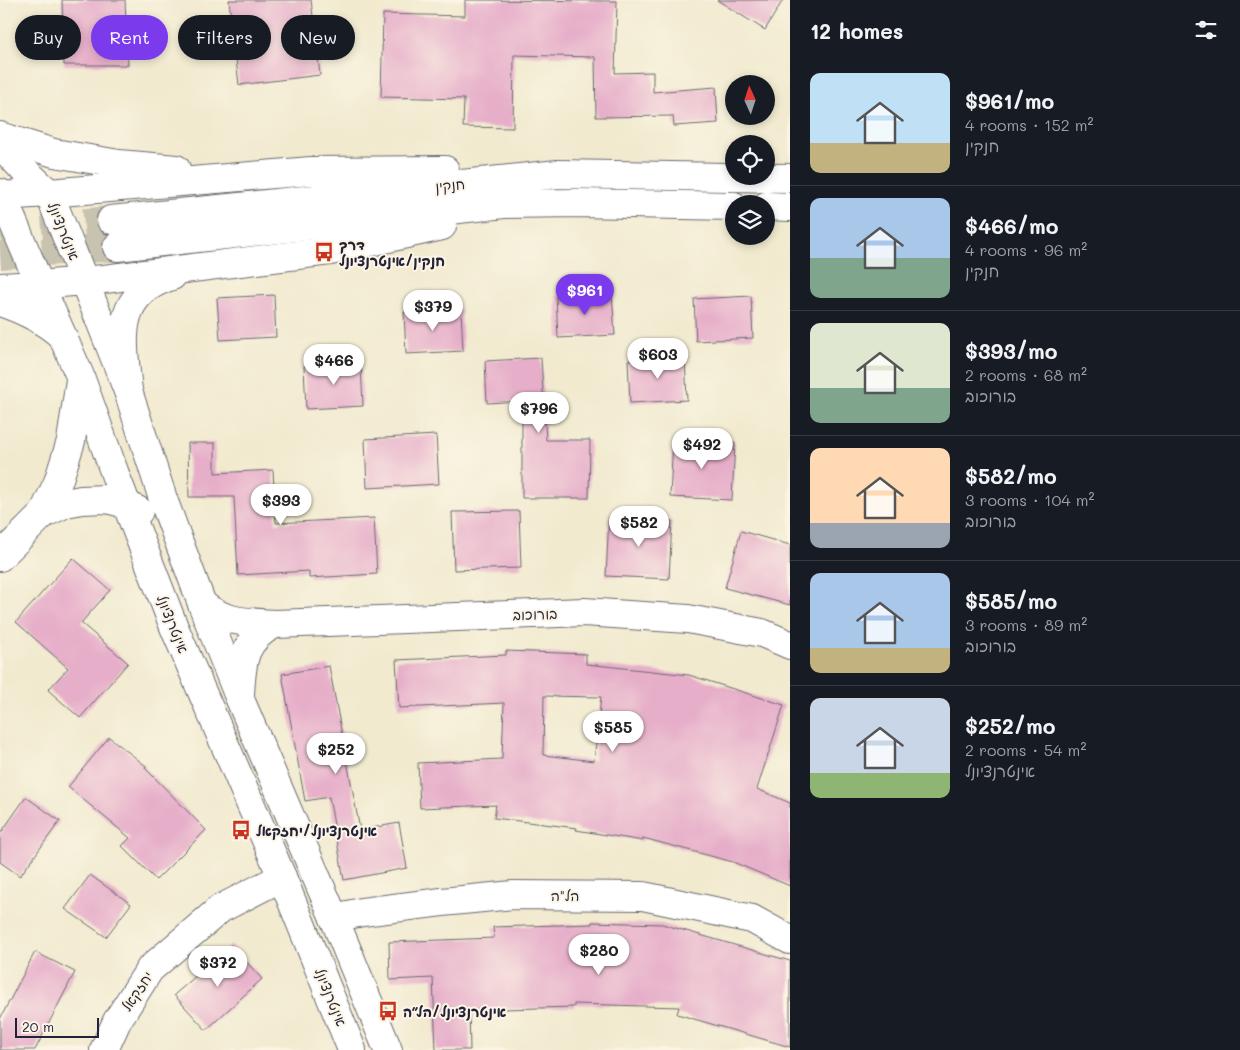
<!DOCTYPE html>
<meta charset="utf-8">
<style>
:root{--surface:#171b24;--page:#242831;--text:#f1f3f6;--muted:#9ea1a6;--line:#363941;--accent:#7c3aed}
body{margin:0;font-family:Mali,"Playpen Sans Hebrew",sans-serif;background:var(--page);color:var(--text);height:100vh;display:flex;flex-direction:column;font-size:19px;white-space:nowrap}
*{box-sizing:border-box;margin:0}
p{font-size:16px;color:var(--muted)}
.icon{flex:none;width:28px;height:28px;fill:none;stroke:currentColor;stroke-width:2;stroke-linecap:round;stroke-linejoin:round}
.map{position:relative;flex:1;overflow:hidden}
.panel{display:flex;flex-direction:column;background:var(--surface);width:450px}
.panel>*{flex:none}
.top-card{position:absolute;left:15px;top:15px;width:475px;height:45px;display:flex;gap:10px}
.needle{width:32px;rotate:357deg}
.fabs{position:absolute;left:725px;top:75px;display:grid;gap:10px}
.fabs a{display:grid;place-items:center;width:50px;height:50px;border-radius:50%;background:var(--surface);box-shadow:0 2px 8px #0003;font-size:25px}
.scale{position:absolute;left:15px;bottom:12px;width:84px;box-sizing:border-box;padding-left:5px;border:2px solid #22223b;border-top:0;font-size:14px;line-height:18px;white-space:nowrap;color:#22223b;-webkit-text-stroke:4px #fcf5e5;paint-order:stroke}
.price{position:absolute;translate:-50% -42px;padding:0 11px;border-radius:18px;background:#fff;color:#222;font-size:16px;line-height:32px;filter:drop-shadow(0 1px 2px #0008)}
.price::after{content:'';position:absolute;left:50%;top:30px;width:15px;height:11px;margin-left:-8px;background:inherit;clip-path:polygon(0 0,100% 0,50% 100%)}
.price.current{background:var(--accent);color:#fff}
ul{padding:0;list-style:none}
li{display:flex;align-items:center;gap:15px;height:125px;padding:0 20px}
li+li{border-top:1px solid var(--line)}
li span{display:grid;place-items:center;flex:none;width:140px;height:100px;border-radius:10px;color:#555}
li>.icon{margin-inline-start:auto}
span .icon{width:60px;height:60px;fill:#fffc;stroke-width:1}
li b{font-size:21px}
h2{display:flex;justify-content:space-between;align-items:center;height:60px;padding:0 20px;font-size:21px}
.tag{padding:0 18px;border-radius:22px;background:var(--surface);box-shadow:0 2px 8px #0003;font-size:18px;line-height:45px}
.tag.current{background:var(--accent);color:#fff}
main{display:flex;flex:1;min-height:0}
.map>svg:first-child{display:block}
</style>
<main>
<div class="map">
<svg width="790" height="1050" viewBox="0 0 790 1050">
<rect width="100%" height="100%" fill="#fcf5e5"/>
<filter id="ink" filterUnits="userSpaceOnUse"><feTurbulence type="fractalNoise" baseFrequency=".02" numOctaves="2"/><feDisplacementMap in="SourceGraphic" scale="10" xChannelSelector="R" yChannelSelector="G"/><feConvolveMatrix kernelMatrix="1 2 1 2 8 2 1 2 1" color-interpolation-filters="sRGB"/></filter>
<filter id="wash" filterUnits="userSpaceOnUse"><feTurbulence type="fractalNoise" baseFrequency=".0096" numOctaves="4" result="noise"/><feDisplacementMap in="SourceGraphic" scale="20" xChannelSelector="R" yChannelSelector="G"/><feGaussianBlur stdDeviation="1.12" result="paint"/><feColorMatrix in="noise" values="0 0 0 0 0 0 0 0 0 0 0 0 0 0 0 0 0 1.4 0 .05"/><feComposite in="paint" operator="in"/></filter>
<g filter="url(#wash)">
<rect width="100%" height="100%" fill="#f1eacf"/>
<g id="blocks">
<g fill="#e6aec9" fill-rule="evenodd">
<polygon points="62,0 125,0 128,65 64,65"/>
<polygon points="229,0 311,0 320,75 239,85"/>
<polygon points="465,0 617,1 615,73 653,72 653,92 716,87 718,123 674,126 673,116 596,117 595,57 514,55 513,128 463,127 464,99 381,97 383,14 465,16"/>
<polygon points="717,0 783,0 765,30"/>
<polygon points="612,293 615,335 558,338 556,296"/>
<polygon points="274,295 276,337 220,340 217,298"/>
<polygon points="751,296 753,338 696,341 694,299"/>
<polygon points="461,309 463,351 406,354 404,312"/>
<polygon points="685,357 687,400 630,403 628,360"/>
<polygon points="541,358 546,440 590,440 589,498 522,498 522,401 487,403 485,361"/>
<polygon points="361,363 363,406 306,409 304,366"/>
<polygon points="436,435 439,484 367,488 365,439"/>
<polygon points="673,439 735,442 732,500 670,497"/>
<polygon points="188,443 215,443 215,473 273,470 276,523 374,518 377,574 309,578 309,571 238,575 234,497 189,497"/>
<polygon points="519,511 521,568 454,570 452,512"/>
<polygon points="609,517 672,521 669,579 606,576"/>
<polygon points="741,531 790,545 790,605 725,588"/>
<polygon points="73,558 110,590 81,623 128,663 80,718 48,690 68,668 16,622"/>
<path d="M506 651 586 654V664L689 675 784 705 757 789 790 803V886L733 862 643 838V841L576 830 577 828 494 818 496 805 420 808 418 763 502 759 504 703 399 708 396 660 506 655ZM544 696 601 697 594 761 543 755Z"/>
<polygon points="329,666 360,830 399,823 407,868 344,880 329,797 305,801 282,674"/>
<polygon points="109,737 146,766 145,768 206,830 156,880 122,846 130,838 68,787"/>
<polygon points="26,797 60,821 20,876 0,862 0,834"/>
<polygon points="90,875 131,904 106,937 65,909"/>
<polygon points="592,922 662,924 790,961 790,1047 677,1014 679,1007 574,1004 574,1007 469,1010 470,1050 436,1050 433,978 390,980 389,942 494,938 493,927 592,924"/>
<polygon points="231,945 262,979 206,1030 174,995 211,963 212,963"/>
<polygon points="35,952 75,972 35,1050 0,1050 0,1019"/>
</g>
</g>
</g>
<g filter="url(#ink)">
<use href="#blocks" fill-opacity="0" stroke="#6a686f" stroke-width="1"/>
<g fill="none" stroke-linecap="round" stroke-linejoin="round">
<g stroke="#c8c2b1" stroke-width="28" stroke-dasharray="28 14" stroke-linecap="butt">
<polyline points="0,230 111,220"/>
<polyline points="0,255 117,247"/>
</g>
<defs>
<g id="minor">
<polyline points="0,144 23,169 49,193 128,391 163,499 202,604 239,697 334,918 388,1050"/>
<polyline points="0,193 2,196 40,285 80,376 116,477 174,627 282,877 352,1050"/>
<polyline points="43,514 58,482 71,441 80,380"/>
<polyline points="0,557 43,514 66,503 81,500 107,499 126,504 139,511"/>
<path d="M202 604C225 623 247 622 275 624L584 612 688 619 762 633 790 645"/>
<path d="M240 695C242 662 242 640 275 624"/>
<polyline points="334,918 362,912 442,902 513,895 643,896 752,919 790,940"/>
<polyline points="104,1050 117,1021 150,969 220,909 282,877"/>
</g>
<g id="major">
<polyline points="0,136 54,153 119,164 176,169"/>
<polyline points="0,196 49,193 311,171 445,170"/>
<polyline points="766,206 790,207"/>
<polyline points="111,220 558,174 790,178"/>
<polyline points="117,247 504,204 577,203 734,206"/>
<polyline points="0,287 40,285 104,279 330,251 442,226"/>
<path d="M0 302C24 310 45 320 63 337"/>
<path d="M128 391C123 340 112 295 172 276"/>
</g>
</defs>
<use href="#minor" stroke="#6a686f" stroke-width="30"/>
<use href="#major" stroke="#6a686f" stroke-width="30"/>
<use href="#minor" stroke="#fff" stroke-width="28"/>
<use href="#major" stroke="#fff" stroke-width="28"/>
</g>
</g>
<defs>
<symbol id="bus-bare" viewBox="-9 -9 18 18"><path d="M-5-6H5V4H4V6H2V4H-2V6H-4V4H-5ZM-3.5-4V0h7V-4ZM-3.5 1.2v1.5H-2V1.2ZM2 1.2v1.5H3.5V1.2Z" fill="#c8321e" stroke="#fcf5e5" stroke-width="2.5" paint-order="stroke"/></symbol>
</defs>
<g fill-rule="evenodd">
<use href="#bus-bare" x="310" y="238" width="28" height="28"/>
<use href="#bus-bare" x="227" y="816" width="28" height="28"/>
<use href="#bus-bare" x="374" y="997" width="28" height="28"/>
</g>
<g text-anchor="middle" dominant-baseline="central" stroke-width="4" stroke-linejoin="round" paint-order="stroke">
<g font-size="14" fill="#22223b" stroke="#fcf5e5">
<text transform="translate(450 185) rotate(-6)">חנקין</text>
<text transform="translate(64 231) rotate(68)">אינטרנציונל</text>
<text transform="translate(535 614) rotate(-2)">בורוכוב</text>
<text transform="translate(173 624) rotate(68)">אינטרנציונל</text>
<text x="565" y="895">הל"ה</text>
<text transform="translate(137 991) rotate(-56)">יחזקאל</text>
<text transform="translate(331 997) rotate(68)">אינטרנציונל</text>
</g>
<g font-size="14" font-weight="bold" fill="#22223b" stroke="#fcf5e5" text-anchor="start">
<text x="339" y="244">דרך<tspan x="339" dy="16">חנקין/אינטרנציונל</tspan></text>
<text x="256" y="830">אינטרנציונל/יחזקאל</text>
<text x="403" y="1011">אינטרנציונל/הל״ה</text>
</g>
</g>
</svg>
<div class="fabs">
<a><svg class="needle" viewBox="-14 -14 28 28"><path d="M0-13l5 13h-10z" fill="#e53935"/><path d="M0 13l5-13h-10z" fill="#9ea1a6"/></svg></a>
<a><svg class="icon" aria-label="locate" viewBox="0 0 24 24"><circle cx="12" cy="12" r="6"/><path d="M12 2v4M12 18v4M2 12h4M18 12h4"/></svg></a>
<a><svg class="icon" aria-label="layers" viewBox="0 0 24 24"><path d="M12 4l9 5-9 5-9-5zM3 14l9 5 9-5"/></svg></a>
</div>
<div class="scale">20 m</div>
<b class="price current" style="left:585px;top:316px">$961</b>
<b class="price" style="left:433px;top:332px">$379</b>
<b class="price" style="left:658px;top:380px">$603</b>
<b class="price" style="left:334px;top:386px">$466</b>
<b class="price" style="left:539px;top:434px">$796</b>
<b class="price" style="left:702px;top:470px">$492</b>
<b class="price" style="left:281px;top:526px">$393</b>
<b class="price" style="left:639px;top:548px">$582</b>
<b class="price" style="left:613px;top:753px">$585</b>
<b class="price" style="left:336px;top:775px">$252</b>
<b class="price" style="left:599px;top:976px">$280</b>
<b class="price" style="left:218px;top:988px">$372</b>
<div class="top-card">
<a class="tag">Buy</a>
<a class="tag current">Rent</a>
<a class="tag">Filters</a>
<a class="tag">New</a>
</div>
</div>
<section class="panel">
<h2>12 homes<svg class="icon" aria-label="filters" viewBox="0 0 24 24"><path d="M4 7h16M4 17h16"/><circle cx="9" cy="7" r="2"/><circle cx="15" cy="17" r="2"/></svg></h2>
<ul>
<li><span style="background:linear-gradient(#bfe0f5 70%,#c2b280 0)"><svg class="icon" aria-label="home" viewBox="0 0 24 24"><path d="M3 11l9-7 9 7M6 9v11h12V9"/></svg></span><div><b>$961/mo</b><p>4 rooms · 152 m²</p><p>חנקין</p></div></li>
<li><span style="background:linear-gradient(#a9c7e8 60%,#7fa58c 0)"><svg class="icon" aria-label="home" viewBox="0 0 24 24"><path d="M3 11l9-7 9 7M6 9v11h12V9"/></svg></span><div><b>$466/mo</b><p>4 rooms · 96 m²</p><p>חנקין</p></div></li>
<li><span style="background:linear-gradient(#dfe7d0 65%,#7fa58c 0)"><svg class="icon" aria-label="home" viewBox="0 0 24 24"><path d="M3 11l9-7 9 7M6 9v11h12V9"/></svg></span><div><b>$393/mo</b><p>2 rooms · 68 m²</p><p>בורוכוב</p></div></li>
<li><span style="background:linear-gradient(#ffd9b3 75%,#9aa5b1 0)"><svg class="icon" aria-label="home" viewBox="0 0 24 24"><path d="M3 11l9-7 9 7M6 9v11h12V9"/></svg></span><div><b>$582/mo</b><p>3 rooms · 104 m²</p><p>בורוכוב</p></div></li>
<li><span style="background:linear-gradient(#a9c7e8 75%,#c2b280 0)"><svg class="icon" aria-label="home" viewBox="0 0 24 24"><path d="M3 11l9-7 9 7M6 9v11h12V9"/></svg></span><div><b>$585/mo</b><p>3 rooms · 89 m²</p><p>בורוכוב</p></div></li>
<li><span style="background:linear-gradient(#c9d6e8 75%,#8fb573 0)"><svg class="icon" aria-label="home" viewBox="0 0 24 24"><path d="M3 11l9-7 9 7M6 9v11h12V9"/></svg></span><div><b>$252/mo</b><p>2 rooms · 54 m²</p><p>אינטרנציונל</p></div></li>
</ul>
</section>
</main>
